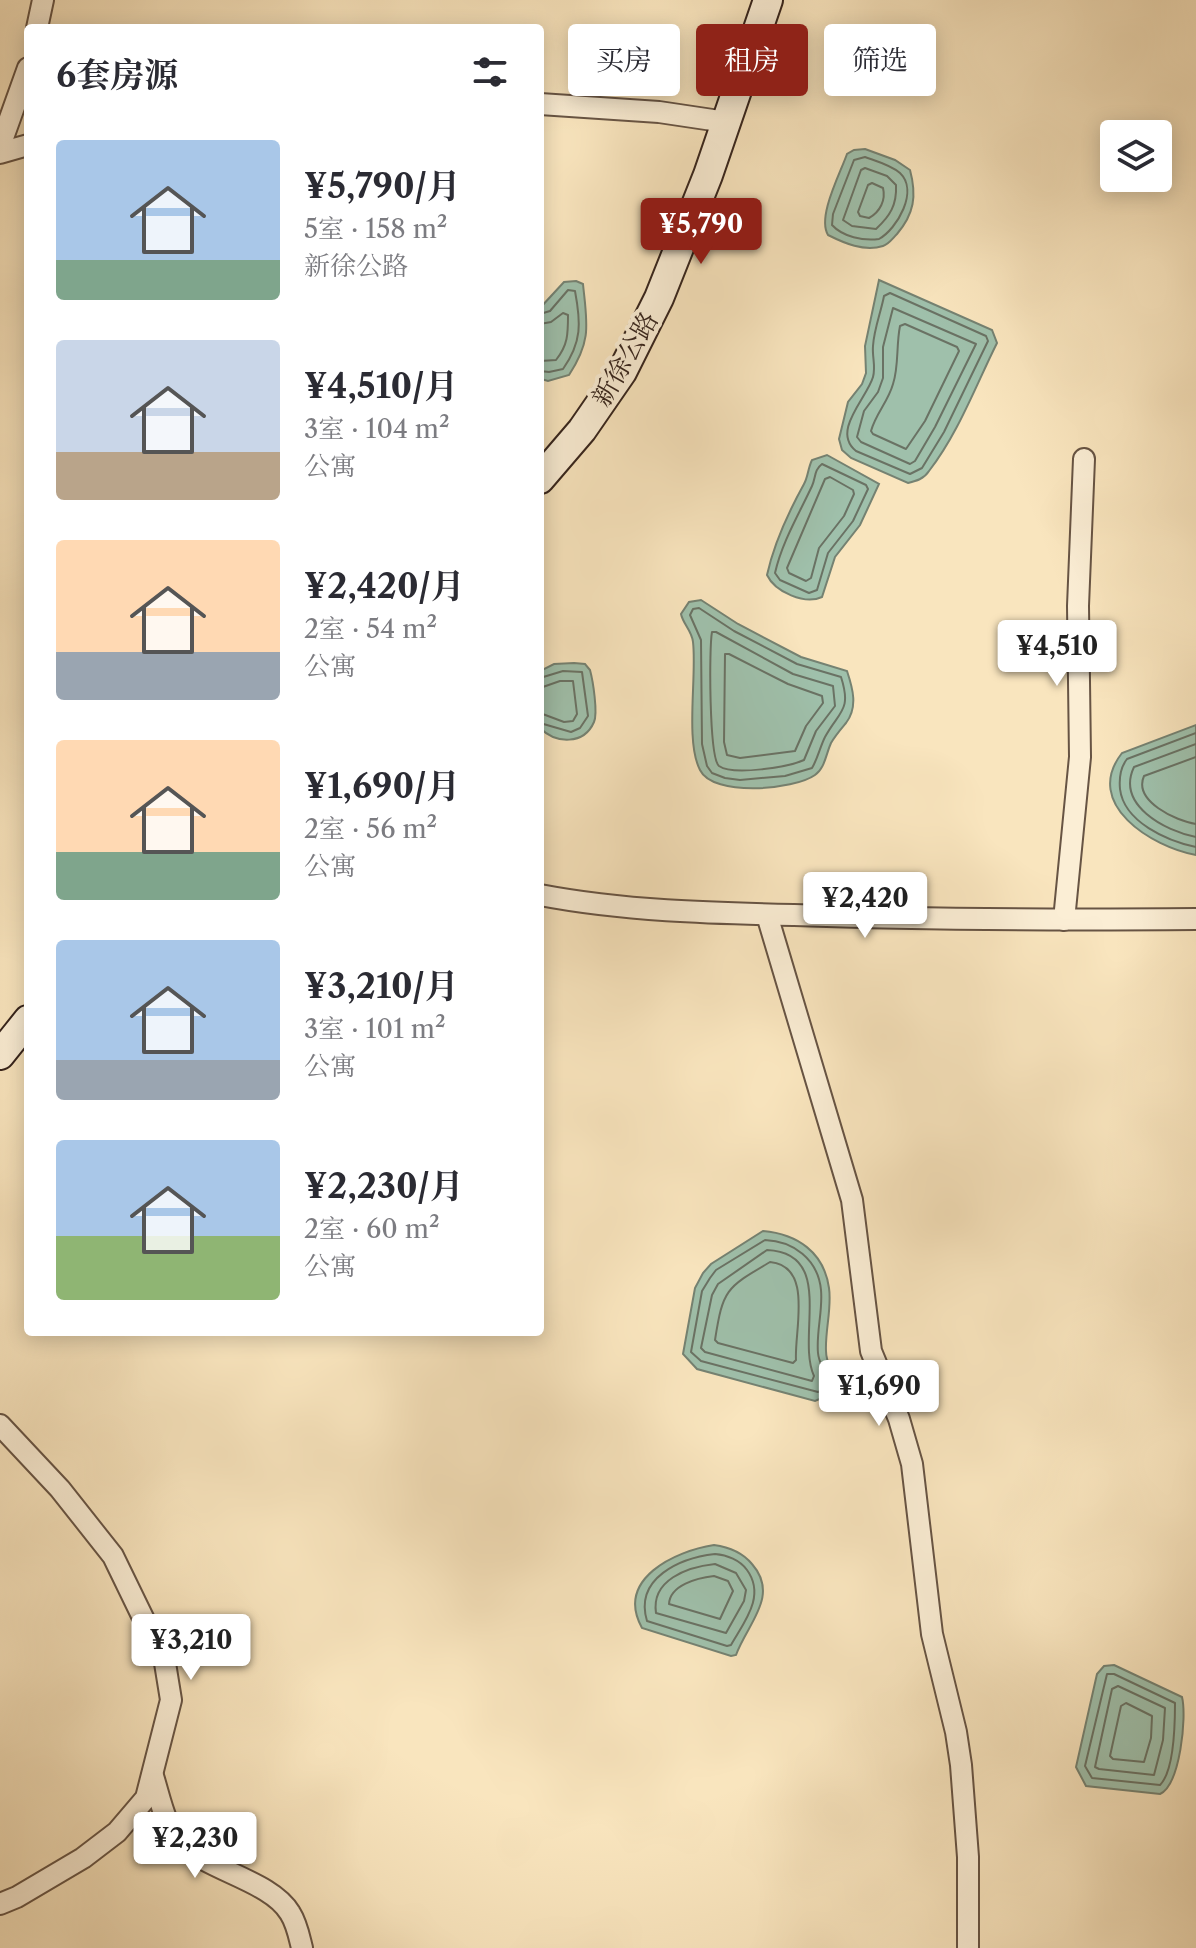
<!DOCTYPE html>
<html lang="zh">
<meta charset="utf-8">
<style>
:root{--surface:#fff;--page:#f2f2f3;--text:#2b2b33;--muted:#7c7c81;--accent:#8f2418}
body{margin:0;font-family:"Libre Caslon Text","Noto Serif SC",serif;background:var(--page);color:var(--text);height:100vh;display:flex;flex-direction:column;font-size:30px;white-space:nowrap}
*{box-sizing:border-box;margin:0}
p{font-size:26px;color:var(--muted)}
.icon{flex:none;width:44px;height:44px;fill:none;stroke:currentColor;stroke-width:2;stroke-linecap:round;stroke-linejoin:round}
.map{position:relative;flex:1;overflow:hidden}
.drawer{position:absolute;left:24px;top:24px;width:520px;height:1312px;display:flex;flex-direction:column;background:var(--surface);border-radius:8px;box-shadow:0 4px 20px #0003}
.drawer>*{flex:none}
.top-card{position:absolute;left:568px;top:24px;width:508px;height:72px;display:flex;gap:16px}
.tools{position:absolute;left:1100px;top:120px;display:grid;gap:16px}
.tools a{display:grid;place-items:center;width:72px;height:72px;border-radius:8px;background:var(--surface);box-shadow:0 4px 20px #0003;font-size:40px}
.price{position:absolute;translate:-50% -68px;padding:0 18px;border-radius:8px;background:#fff;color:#222;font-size:26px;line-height:52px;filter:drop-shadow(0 2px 4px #0008)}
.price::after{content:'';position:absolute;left:50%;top:48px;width:24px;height:18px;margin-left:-12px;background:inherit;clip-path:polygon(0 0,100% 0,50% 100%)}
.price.selected{background:var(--accent);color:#fff}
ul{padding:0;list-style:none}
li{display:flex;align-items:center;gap:24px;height:200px;padding:0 32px}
li span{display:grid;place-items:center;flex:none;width:224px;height:160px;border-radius:8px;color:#555}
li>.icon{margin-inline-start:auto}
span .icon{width:96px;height:96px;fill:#fffc;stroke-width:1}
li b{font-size:34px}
h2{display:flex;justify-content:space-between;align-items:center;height:96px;padding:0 32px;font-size:34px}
.chip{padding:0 28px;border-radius:8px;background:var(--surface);box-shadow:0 4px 20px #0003;font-size:28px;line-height:72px}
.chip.selected{background:var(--accent);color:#fff}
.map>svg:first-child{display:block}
</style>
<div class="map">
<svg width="1196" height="1948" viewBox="0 0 1196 1948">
<rect width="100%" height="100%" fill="#f9e5be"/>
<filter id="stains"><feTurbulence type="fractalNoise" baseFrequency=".0025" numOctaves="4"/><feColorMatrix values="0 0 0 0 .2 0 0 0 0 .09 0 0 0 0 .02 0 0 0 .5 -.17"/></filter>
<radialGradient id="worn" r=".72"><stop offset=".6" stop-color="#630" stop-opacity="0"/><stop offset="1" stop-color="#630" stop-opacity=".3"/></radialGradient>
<g fill="#9fc0ab" stroke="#758272" stroke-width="2">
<path d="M865 149 895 160 910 170C917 196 914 214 897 234 892 239 889 244 883 246 864 252 844 243 828 235 817 217 840 174 847 154L854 150Z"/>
<path d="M879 280 992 330 997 343C976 385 958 434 929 471 924 479 916 481 908 483L851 458 842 450 839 439 848 402 862 384 866 373 865 346Z"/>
<path d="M576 281 583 284C587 324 592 340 569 375L548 381 541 379 540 308 564 282Z"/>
<path d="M827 455 879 484 860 525 835 557 822 597C805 605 775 592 767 575 774 543 788 513 804 484 808 477 808 468 812 460Z"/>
<path d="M701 600 738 624 801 657 847 671C853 689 858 707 846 723 841 729 835 736 831 743 826 754 825 768 815 775 794 790 713 797 700 770 685 741 697 676 693 642 692 631 683 624 681 614L689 602Z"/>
<path d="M574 663 585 664 590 670C593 681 598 713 594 722 584 745 556 744 540 728V671L554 664Z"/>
<path d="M1196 725V855C1152 847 1082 804 1122 753Z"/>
<path d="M763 1231C797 1234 824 1252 829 1288 832 1308 825 1330 826 1351 826 1367 838 1376 834 1393L815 1401 697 1369 683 1354 695 1288 703 1273 711 1264Z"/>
<path d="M714 1545C729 1547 742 1552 752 1564 780 1596 747 1624 736 1655L731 1656 642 1628C615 1579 675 1551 714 1545Z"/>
<path d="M1114 1665 1182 1697C1187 1717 1180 1785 1160 1794L1086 1786 1076 1767 1097 1674 1104 1666Z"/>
</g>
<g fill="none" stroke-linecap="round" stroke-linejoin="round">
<g stroke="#6a7264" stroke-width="2">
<path d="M865 157C876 161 891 165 900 173 919 191 897 229 879 239 863 241 843 237 832 225L833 214 854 160Z"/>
<path d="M865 168 887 176 896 185C897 205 890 216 876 229L852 226 843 220 861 170Z"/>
<path d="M872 183 883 188C886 200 880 212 869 218L860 216 858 212 868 185Z"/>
<path d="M890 293 986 336 988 341 944 432 922 468 910 474 856 451C831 431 867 398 873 377 876 366 872 357 873 346 874 329 881 312 884 296Z"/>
<polygon points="893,308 976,344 935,427 915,461 910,464 861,442 857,437 864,411 878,392 883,378 883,347"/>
<path d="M540 314 550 311 568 290 575 291C581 323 582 342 563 369L549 372 540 371"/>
<path d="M540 324 551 322 563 313 568 315C568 334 568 345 556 360L540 361"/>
<path d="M905 324 957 347 959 351 925 421 906 449 873 434 871 431C876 413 888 402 893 384 899 366 896 346 900 326Z"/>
<path d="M822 464 866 485 868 489 853 521 828 553 817 590 809 593 780 580 775 573C782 542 799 514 812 486 816 477 814 470 822 464Z"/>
<polygon points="830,477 853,490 854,494 844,516 819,548 811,578 806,581 789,573 787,568 825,479"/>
<path d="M699 608 734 631 797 664 841 677C852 711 839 711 825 737 820 747 818 758 812 768L785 776 740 780 725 778 712 773 707 766 702 744 701 640 690 615 693 609Z"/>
<path d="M712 632H716L793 674 833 686 835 706 816 731 804 760C789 767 733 776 719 766 709 758 709 647 712 632Z"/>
<polygon points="725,654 729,654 788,684 822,696 823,703 806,726 795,751 740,758 727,755 724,742"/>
<polyline points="540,678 563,671 582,672 588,716 580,728 571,732 540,723"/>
<polyline points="540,688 560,681 573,681 577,714 573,721 564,722 540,713"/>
<path d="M1196 733 1127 759C1120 768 1119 778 1120 789 1124 822 1167 841 1196 847"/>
<path d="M1196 744 1134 767C1116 805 1165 831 1196 837"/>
<path d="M1196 757 1144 776C1133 801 1176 821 1196 824"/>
<path d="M765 1240C793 1241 818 1259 821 1290 823 1311 816 1332 818 1353 819 1366 830 1376 826 1389L818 1392 701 1361 691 1352 702 1291 710 1278 716 1270Z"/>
<path d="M767 1250C836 1253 796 1337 814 1376L812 1381 705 1352 701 1348 712 1295 718 1284Z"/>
<path d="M770 1262C814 1266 794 1331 796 1360L793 1363 718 1343 715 1340C723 1289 726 1288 770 1262Z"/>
<path d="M715 1554C727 1555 740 1560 747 1570 766 1596 744 1622 731 1645L727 1646 647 1621C634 1578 680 1558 715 1554Z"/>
<path d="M715 1564 736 1573 746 1590 744 1601 726 1633 656 1613C651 1580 687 1567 715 1564Z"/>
<path d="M714 1576 728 1581 733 1591 720 1619 669 1604C670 1585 697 1578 714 1576Z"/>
<path d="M1107 1674H1114L1175 1703C1175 1723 1174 1771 1160 1785L1092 1778 1085 1766Z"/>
<polygon points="1118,1686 1165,1708 1163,1740 1154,1775 1099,1769 1095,1767 1112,1689"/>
<polygon points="1126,1703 1152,1716 1151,1738 1144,1762 1113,1759 1110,1756 1121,1706"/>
</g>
<defs>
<g id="street">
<polyline points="37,28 43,0"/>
<polyline points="540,104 659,112 726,122"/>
<polyline points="0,146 28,68"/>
<polyline points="0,153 28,145"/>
<path d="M540 895C624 911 709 913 794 915 928 920 1062 920 1196 919"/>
<polyline points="767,915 852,1200 871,1351 899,1419 912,1464 932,1634 956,1732 961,1765 968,1857 968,1948"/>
<polyline points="1064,920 1080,757 1078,606 1084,459"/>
<polyline points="0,1425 60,1489 113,1556 165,1663 171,1700 146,1798 117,1832 83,1858 17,1897 0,1904"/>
<path d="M153 1776C160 1798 165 1828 182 1844 209 1871 271 1881 290 1913 297 1924 299 1936 302 1948"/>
</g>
<g id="secondary">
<polyline points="540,479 582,430 622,372 659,298 708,175 768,0"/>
<polyline points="0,1055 28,1020"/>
</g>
</defs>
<use href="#street" stroke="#675444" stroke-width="24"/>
<use href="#secondary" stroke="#36241c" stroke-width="32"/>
<use href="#street" stroke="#fbeed5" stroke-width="20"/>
<use href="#secondary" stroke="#fbeed5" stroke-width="28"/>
</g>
<g text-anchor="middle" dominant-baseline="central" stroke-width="8" stroke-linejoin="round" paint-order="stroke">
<g font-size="26" fill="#36241c" stroke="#fbeed5">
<text transform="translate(625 359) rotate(-60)">新徐公路</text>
</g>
</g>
<rect width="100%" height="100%" filter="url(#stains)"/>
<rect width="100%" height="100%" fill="url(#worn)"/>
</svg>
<div class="tools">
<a><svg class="icon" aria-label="layers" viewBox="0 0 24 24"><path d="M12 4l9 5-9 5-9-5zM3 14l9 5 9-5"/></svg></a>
</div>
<b class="price selected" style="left:701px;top:266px">¥5,790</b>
<b class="price" style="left:1057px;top:688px">¥4,510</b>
<b class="price" style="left:865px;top:940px">¥2,420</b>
<b class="price" style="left:879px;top:1428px">¥1,690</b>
<b class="price" style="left:191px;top:1682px">¥3,210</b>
<b class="price" style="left:195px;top:1880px">¥2,230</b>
<div class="top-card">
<a class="chip">买房</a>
<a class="chip selected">租房</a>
<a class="chip">筛选</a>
</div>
<section class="drawer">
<h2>6套房源<svg class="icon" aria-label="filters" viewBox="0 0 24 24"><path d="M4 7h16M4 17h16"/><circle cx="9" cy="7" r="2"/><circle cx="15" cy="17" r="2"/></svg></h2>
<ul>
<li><span style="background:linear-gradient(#a9c7e8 75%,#7fa58c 0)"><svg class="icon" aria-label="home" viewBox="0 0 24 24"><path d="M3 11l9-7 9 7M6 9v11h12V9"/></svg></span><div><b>¥5,790/月</b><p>5室 · 158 m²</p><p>新徐公路</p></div></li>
<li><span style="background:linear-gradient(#c9d6e8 70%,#b9a48a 0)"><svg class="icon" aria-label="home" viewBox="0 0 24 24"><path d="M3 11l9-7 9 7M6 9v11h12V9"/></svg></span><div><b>¥4,510/月</b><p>3室 · 104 m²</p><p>公寓</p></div></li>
<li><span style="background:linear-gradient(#ffd9b3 70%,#9aa5b1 0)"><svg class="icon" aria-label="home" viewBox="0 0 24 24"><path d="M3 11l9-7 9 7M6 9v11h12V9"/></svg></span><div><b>¥2,420/月</b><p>2室 · 54 m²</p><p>公寓</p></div></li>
<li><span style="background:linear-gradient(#ffd9b3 70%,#7fa58c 0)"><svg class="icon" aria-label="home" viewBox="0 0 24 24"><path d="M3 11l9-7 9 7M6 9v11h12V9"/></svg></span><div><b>¥1,690/月</b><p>2室 · 56 m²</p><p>公寓</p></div></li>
<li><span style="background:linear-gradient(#a9c7e8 75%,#9aa5b1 0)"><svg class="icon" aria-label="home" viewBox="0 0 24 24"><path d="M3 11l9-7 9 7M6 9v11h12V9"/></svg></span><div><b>¥3,210/月</b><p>3室 · 101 m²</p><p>公寓</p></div></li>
<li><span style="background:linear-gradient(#a9c7e8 60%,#8fb573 0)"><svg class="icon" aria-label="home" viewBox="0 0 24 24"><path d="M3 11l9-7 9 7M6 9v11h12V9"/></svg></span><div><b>¥2,230/月</b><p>2室 · 60 m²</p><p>公寓</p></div></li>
</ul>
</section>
</div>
